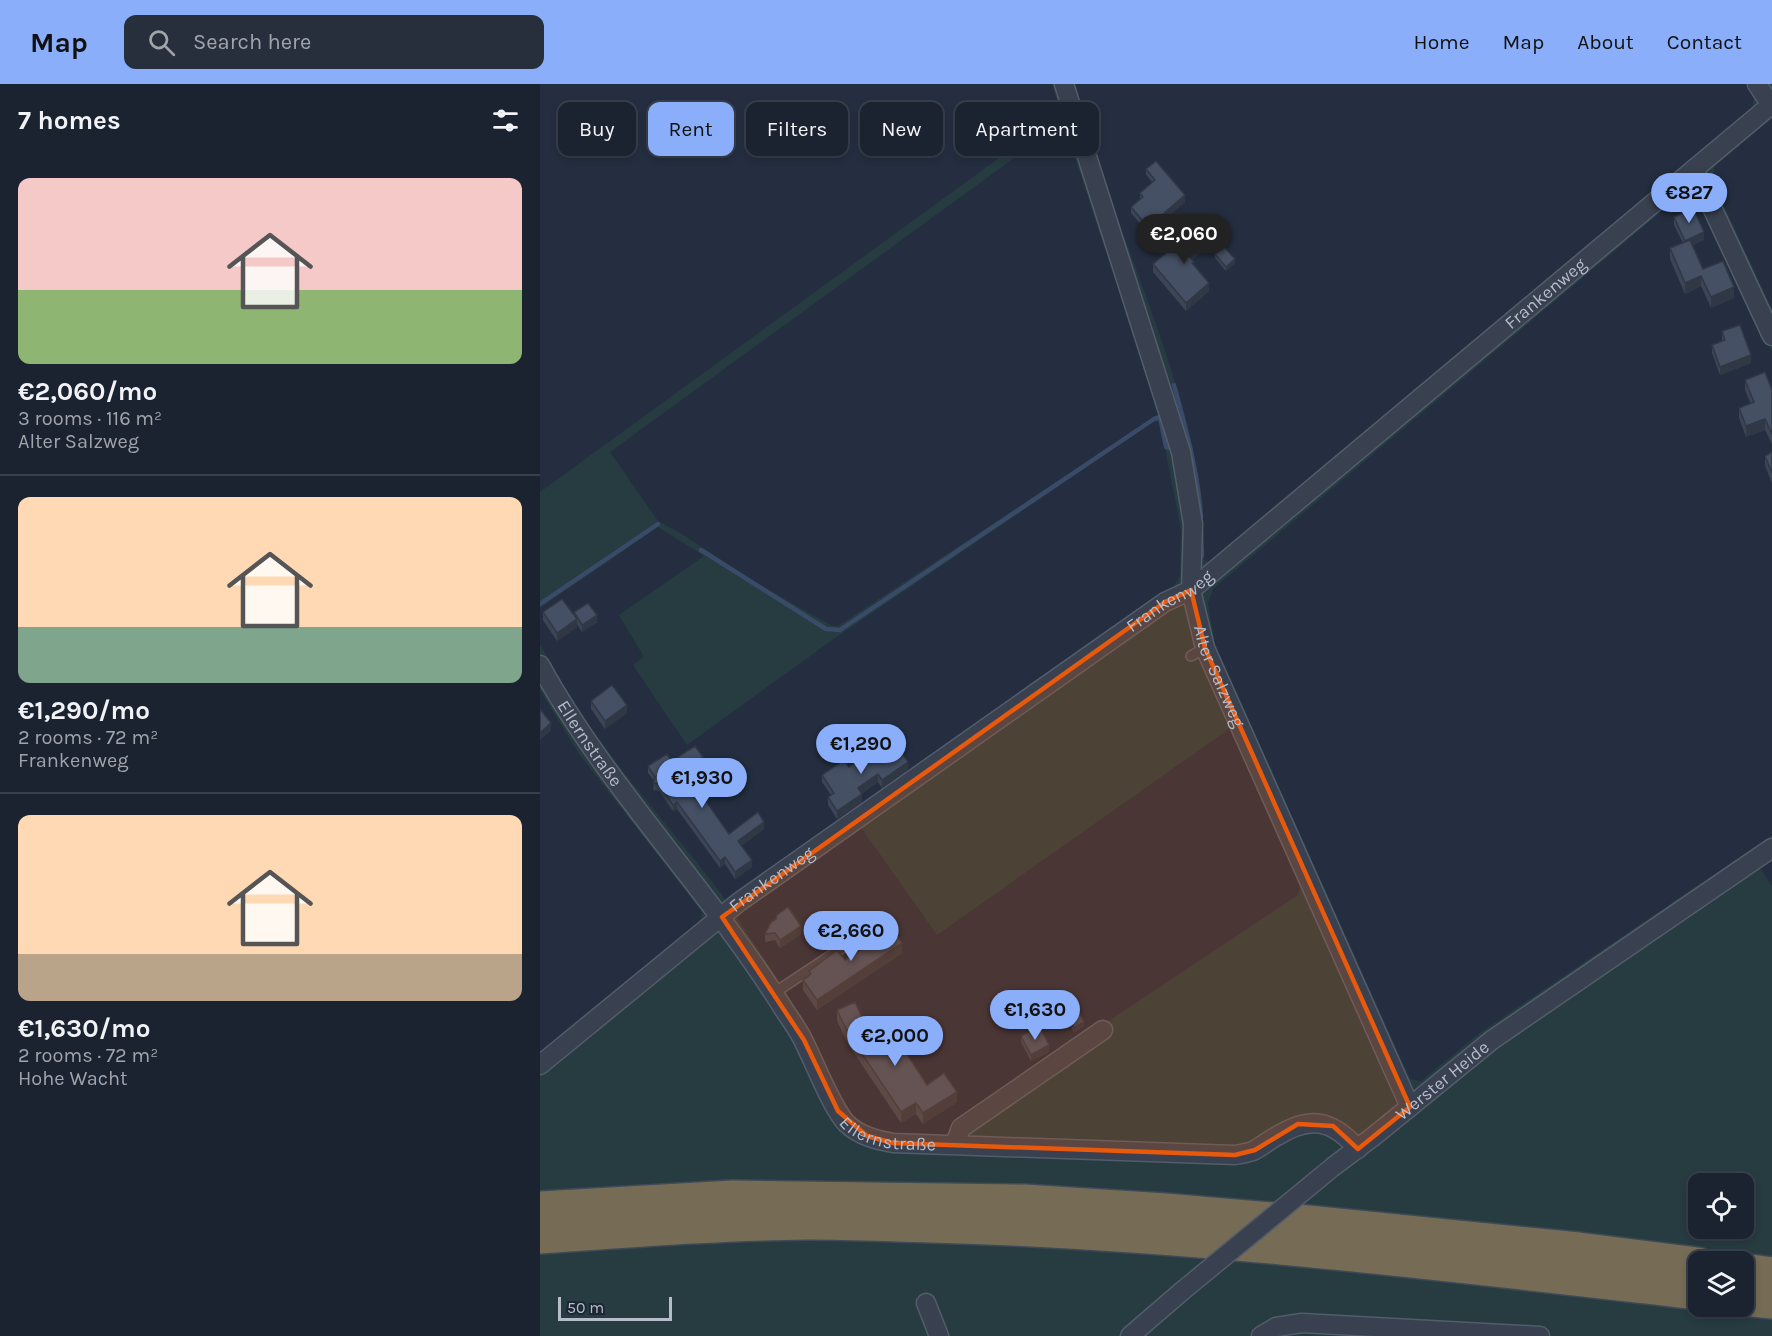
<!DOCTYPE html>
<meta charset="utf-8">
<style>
:root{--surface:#1b2230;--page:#282f3c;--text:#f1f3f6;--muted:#a0a4ab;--line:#393f4c;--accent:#8aaefa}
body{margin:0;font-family:Karla,sans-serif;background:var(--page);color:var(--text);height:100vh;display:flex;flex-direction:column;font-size:22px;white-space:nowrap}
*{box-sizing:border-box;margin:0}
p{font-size:20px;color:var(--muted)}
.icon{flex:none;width:33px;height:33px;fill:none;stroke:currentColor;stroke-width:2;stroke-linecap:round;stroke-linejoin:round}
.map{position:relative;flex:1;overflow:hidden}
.side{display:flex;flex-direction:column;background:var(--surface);width:540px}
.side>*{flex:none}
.top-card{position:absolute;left:18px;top:18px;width:570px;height:54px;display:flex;gap:12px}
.buttons{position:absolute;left:1148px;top:1089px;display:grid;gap:12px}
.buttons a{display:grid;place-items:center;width:66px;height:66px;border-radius:12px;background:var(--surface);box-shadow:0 3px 9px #0003,0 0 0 2px var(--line);font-size:30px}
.scale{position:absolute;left:18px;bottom:15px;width:114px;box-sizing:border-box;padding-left:6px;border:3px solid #b5bcca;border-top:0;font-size:16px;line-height:21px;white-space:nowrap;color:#b5bcca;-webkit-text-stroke:4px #1d2635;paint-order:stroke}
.price{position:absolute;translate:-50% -51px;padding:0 14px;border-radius:21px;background:var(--accent);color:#111;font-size:20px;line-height:39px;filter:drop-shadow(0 2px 3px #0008)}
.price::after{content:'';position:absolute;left:50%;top:36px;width:18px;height:14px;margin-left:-9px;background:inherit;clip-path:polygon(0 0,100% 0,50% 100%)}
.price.active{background:#222;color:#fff}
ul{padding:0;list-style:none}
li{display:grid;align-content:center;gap:12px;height:318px;padding:0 18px}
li+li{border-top:2px solid var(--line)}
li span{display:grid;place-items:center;height:186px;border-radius:12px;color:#555}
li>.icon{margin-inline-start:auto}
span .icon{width:108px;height:108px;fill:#fffc;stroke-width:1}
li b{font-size:26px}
h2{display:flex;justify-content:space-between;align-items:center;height:72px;padding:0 18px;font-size:26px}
.pill{padding:0 21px;border-radius:12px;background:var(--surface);box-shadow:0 3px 9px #0003,0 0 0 2px var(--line);font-size:21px;line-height:54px}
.pill.active{background:var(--accent);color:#111}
header{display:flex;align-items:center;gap:36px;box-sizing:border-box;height:84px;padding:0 30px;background:var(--accent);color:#111}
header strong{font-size:28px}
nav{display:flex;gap:33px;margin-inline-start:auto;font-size:21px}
.search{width:420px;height:54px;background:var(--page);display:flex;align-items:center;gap:15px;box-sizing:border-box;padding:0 21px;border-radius:12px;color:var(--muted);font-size:22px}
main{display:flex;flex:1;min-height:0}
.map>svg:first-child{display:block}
</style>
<header>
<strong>Map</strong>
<div class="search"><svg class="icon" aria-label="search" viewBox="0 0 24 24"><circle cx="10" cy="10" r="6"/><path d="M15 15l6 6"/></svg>Search here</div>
<nav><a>Home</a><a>Map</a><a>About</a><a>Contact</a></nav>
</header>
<main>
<section class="side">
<h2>7 homes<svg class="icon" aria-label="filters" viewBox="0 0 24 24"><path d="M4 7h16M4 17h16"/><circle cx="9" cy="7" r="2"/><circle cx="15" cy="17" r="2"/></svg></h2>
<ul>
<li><span style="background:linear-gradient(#f6c9c9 60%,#8fb573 0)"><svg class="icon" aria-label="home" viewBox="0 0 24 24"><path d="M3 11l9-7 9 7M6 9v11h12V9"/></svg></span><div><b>€2,060/mo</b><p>3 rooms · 116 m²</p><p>Alter Salzweg</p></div></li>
<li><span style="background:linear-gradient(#ffd9b3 70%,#7fa58c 0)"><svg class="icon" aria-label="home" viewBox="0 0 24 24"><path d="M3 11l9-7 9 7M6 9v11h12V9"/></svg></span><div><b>€1,290/mo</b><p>2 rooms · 72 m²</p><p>Frankenweg</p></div></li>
<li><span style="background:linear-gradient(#ffd9b3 75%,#b9a48a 0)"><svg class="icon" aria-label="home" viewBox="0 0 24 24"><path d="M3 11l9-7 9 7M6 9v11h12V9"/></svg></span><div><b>€1,630/mo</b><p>2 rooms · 72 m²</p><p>Hohe Wacht</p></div></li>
</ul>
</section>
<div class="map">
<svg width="1232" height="1252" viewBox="0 0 1232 1252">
<rect width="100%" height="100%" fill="#242e40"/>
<path fill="#263c41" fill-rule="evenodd" d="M512 0H533C546 39 557 78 571 117 612 232 665 350 663 475L671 479 1212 24 1214 11 1206 0H1232V34L1175 82 1172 96 1232 225V268L1157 108 1148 105 673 505 668 519 675 560 870 995 881 997 941 948 1232 751V776L1220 784 1232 802V1252H0V969L160 840 162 828 39 670 0 606V560C46 654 120 728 182 811 190 822 197 834 205 846 226 877 247 909 267 942L251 952 289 1031 309 1049 412 1068 446 1021 555 946 758 811 762 797 692 643 397 851 320 742 632 505 640 492 641 446 620 338 616 336 295 554 147 661 93 581 104 573 79 531 164 472 118 443 0 524V408L514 34 518 20ZM517 43 526 46 559 147 599 260 619 330 298 542H292L203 491 142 450 118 437 70 368ZM1158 1100H1203V1144H1158ZM1158 1178H1203V1222H1158Z"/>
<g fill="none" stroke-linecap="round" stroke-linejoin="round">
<g stroke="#394b69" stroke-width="4.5">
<path d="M634 301C646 345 658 388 661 433"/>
<polyline points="661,448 662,472"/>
<polyline points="161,466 286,545 300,546 614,335 620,333 626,363 630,364"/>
<polyline points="0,520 118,440"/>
</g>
<defs>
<g id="service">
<polyline points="651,572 665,564"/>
<polyline points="234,909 305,862"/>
</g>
<g id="minor">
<path id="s1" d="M524 0 641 368 653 440 651 506 665 564 870 1023"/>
<polyline points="1217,0 1231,21"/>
<polyline points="1154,85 1232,252"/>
<path id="s2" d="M0 581C67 703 167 803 241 921 249 934 259 946 265 960 275 980 293 1026 307 1040 320 1052 337 1056 353 1059L695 1071C701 1070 707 1069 713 1067 721 1063 729 1056 737 1052 771 1031 792 1036 818 1065"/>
<path id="s3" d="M0 981 199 818 625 518 651 506 1232 20"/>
<polyline points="415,1060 421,1044 563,946"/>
<path id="s4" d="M794 1082 834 1052 952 956 1232 764"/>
<polyline points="386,1219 399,1252"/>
<polyline points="590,1252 641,1208"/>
<polyline points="721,1252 736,1243 762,1239 1000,1252"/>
</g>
<g id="motorway">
<polyline points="0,1124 193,1113 484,1117 626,1126 768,1138 1039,1165 1158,1180"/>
<path d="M0 1153C89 1147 179 1140 268 1139 309 1139 350 1141 391 1142 648 1149 903 1180 1158 1209"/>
<polyline points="1203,1186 1232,1190"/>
<polyline points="1203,1215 1232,1218"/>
</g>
</defs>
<use href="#service" stroke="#535c6a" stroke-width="12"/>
<use href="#minor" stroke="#535c6a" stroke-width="21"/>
<use href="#motorway" stroke="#404957" stroke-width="36"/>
<use href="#service" stroke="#394150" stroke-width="9"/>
<use href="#minor" stroke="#394150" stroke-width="18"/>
<use href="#motorway" stroke="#766b55" stroke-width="33"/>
<defs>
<polyline id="minor-bridge" points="641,1208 794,1082"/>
</defs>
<use href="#minor-bridge" stroke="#535c6a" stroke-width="21" stroke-linecap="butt"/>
<use href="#minor-bridge" stroke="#394150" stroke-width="18"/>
</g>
<g fill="#3b4556">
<polygon points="606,85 645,118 608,149 591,129 591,123 600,115 600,109 612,98 606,91"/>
<polygon points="1134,133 1164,156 1153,161 1163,185 1194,214 1171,224 1161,202 1145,210 1130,175 1130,164 1143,159 1134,141"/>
<polygon points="641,151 667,163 652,176 654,181 669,207 646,227 613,188 613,180 641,156"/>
<polygon points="675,170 695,179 686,187 675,174"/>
<polygon points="1182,247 1211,279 1180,291 1172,269 1172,261 1182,257"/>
<polygon points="1205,296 1232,306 1232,360 1225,346 1206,353 1199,334 1199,324 1211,320 1205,306"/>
<polygon points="1232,368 1232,399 1225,382 1225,372"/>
<polygon points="3,528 34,531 34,528 57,538 42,548 37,540 37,543 17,557 3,536"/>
<polygon points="51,617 87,629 65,645 51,625"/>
<polygon points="343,664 368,685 342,704 338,698 321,710 322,718 297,735 288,721 288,713 291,711 282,698 282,691 309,683 322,683 343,669"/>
<polygon points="132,677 163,680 147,690 189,750 224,745 201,762 212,783 195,795 185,780 180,784 137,725 133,727 119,707 113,706 114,697 108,689 108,682"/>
<polygon points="231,838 261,850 240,864 235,856 225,858 225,850"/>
<polygon points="324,849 362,869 277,926 263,906 263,896 269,892 269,887 305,876 326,861 324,859"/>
<polygon points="297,926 335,962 387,1001 417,1018 383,1040 376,1030 361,1039 308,960 297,937"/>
<polygon points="484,930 503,946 501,947 509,968 491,977 481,958 481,952 490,947 484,937"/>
<polygon points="529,934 544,942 534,948 529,938"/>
</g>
<g fill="#303846">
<polygon points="645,111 645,118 608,149 608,143"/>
<polygon points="1164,148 1164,156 1145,165 1145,157"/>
<polygon points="667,155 667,163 648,179 648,171"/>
<polygon points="695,175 695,179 686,187 686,183"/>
<polygon points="1161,192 1161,202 1145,210 1145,199"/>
<polygon points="669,199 669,207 646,227 646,219"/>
<polygon points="1194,203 1194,214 1171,224 1171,213"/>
<polygon points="1211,271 1211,279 1180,291 1180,283"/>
<polygon points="1225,335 1225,346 1206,353 1206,342"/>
<polygon points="57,531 57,538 42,548 42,541"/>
<polygon points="37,535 37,543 17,557 17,549"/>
<polygon points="87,621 87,629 65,645 65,637"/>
<polygon points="11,639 11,647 0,656 0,649"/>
<polygon points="163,673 163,680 144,693 144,686"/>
<polygon points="368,678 368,685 342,704 342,696"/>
<polygon points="338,690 338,698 318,712 318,704"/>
<polygon points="322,710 322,718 297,735 297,727"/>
<polygon points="137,718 137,725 133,727 133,721"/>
<polygon points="224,738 224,745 198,764 198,757"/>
<polygon points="185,773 185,780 180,784 180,777"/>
<polygon points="212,776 212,783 195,795 195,788"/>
<polygon points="261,842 261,850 240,864 240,856"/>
<polygon points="362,859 362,869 277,926 277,916"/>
<polygon points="544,938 544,942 534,948 534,944"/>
<polygon points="503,940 503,946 492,952 492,945"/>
<polygon points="509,961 509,968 491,977 491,971"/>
<polygon points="417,1008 417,1018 383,1040 383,1029"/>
<polygon points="376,1019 376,1030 361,1039 361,1028"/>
</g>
<g fill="#455064" stroke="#303846" stroke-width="1.5">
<polygon points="616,77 645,111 608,143 591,123 603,113 600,109 615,96 606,85"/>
<polygon points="1153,124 1164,148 1145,157 1134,133"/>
<polygon points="654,139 667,155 648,171 654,178 652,179 669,199 646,219 613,180 644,154 641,151"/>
<polygon points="1150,156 1163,185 1183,177 1194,203 1171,213 1161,192 1145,199 1130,164"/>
<polygon points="684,163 695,175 686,183 675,170"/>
<polygon points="1200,241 1211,271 1180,283 1172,261 1185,256 1182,247"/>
<polygon points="1225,288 1232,306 1232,350 1225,335 1206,342 1199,324 1214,318 1205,296"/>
<polygon points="1232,368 1232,389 1225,372"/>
<polygon points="22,515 37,535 17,549 3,528"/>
<polygon points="48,519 57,531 42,541 34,528"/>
<polygon points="72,601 87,621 65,637 51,617"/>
<polygon points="0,625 11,639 0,649"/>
<polygon points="354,657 368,678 342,696 338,690 318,704 322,710 297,727 288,713 294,709 282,691 304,676 309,683 318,676 322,683 345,668 343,664"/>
<polygon points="155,662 163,673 144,686 189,750 218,728 224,738 198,757 212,776 195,788 185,773 180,777 137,718 133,721 119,700 113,699 115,693 108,682 127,670 132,677"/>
<polygon points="248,823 261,842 240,856 235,849 225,850 231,838 236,835 237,831"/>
<polygon points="339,839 344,846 351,842 362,859 277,916 263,896 271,890 269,887 297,866 305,876 331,858 324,849"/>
<polygon points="315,918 335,962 355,952 387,1001 404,989 417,1008 383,1029 376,1019 361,1028 308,949 297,926"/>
<polygon points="495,924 503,940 492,945 484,930"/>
<polygon points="539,928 544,938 534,944 529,934"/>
<polygon points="499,942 509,961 491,971 481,952"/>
</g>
<path fill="#e8590c" fill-opacity="0.2" stroke="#e8590c" stroke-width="4.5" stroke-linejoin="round" d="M651 506 665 564 870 1023 818 1065 793 1042 758 1040 715 1066 695 1071 353 1059 327 1052 298 1027 264 956 182 833 625 518Z"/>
<g text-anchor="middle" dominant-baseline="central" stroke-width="4.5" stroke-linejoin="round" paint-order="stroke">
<g font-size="18" fill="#b5bcca" stroke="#1d2635">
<text stroke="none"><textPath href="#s3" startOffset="1269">Frankenweg</textPath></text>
<text stroke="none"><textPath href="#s3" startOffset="783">Frankenweg</textPath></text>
<text stroke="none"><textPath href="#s1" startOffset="616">Alter Salzweg</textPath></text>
<text stroke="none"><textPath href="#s2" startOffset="93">Ellernstraße</textPath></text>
<text stroke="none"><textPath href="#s3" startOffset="297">Frankenweg</textPath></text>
<text stroke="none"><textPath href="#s4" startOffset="138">Werster Heide</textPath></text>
<text stroke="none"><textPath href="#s2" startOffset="597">Ellernstraße</textPath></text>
</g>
</g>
</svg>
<div class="buttons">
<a><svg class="icon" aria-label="locate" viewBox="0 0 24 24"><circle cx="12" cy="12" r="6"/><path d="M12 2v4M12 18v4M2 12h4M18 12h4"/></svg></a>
<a><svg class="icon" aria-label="layers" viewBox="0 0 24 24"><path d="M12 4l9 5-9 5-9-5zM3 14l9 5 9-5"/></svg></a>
</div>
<div class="scale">50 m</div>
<b class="price" style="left:1149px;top:140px">€827</b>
<b class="price active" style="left:644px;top:181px">€2,060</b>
<b class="price" style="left:321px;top:691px">€1,290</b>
<b class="price" style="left:162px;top:725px">€1,930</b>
<b class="price" style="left:311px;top:878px">€2,660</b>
<b class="price" style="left:495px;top:957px">€1,630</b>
<b class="price" style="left:355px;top:983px">€2,000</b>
<div class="top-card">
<a class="pill">Buy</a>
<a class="pill active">Rent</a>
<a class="pill">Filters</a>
<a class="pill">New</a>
<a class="pill">Apartment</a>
</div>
</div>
</main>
